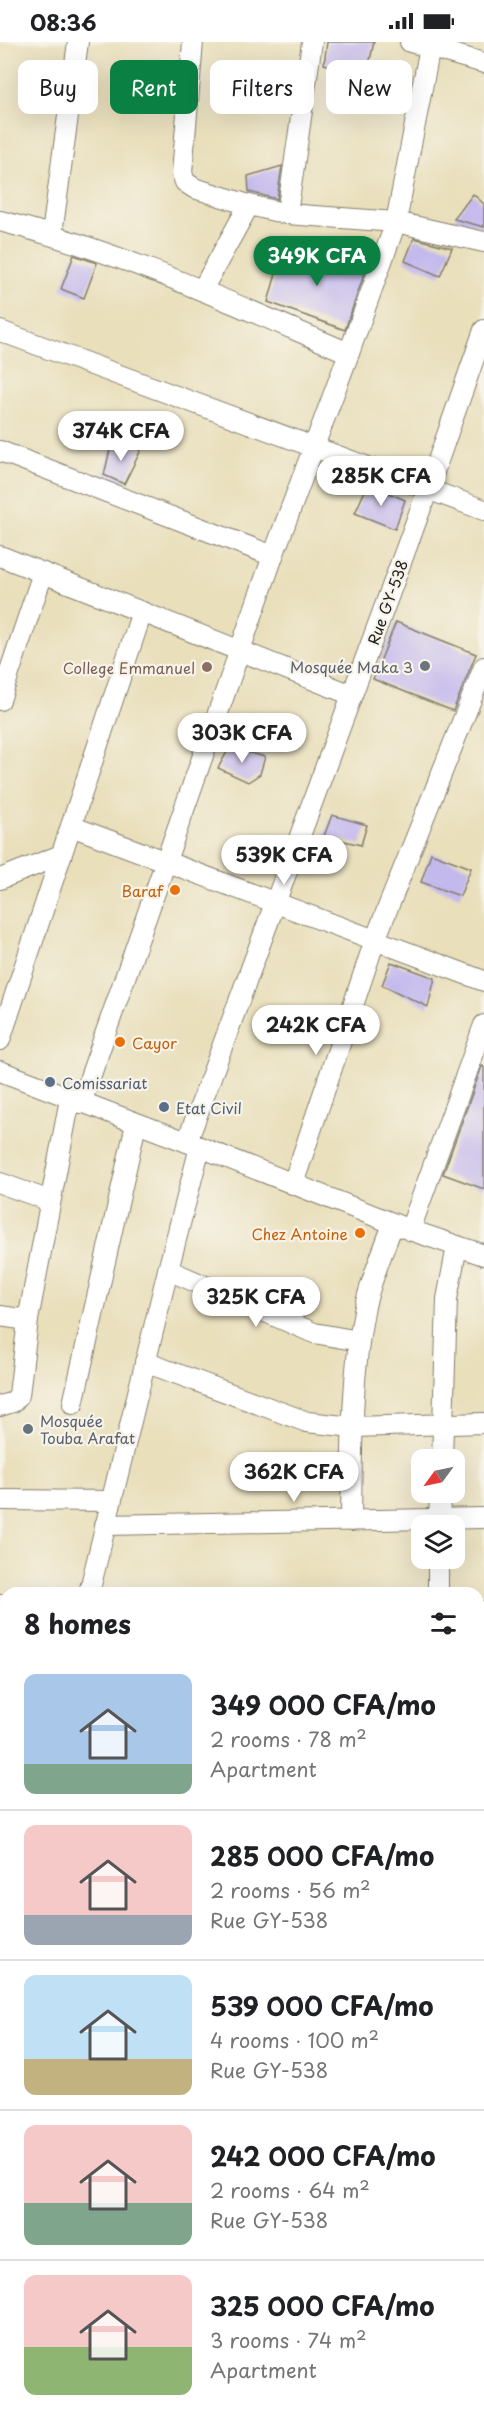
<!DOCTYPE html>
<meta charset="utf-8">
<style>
:root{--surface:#fff;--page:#f2f2f2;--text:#202124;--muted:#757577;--line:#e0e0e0;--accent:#0b8043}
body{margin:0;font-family:"Playpen Sans",sans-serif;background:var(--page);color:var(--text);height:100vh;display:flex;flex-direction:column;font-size:22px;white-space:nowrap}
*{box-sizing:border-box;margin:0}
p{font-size:20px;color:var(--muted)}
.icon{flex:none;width:33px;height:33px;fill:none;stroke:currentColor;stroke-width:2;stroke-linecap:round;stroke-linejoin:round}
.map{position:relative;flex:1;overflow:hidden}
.drawer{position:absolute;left:0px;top:1545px;width:484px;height:836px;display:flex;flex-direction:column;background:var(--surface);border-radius:18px 18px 0 0;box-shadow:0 6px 24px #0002}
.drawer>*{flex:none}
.hud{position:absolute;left:18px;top:18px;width:448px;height:54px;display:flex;gap:12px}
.needle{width:39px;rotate:237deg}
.controls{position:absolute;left:411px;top:1407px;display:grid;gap:12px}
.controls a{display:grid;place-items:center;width:54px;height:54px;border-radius:12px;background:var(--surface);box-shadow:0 6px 24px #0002;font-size:30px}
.price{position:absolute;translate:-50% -51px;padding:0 14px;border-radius:21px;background:#fff;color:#222;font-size:20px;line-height:39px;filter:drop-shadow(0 2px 3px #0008)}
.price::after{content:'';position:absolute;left:50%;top:36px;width:18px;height:14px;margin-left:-9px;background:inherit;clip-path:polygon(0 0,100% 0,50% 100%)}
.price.on{background:var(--accent);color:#fff}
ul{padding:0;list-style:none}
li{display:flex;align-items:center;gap:18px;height:150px;padding:0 24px}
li+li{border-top:2px solid var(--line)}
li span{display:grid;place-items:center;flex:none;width:168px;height:120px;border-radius:12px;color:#555}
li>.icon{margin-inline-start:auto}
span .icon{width:72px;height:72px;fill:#fffc;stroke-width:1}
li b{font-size:26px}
h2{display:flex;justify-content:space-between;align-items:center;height:72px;padding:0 24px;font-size:26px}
.chip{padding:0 21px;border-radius:12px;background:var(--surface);box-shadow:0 6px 24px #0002;font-size:21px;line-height:54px}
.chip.on{background:var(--accent);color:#fff}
.status{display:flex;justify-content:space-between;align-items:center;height:42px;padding:0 30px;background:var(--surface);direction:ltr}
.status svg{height:16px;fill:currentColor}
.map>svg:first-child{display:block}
</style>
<div class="status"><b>08:36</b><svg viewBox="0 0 49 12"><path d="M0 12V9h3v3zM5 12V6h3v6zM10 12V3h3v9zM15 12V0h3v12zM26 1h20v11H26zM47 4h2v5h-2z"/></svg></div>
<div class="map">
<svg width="484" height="2380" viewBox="0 0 484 2380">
<rect width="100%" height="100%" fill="#f7f3e8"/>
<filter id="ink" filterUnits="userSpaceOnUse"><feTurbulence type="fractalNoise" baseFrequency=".0167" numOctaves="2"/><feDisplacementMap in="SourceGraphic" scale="12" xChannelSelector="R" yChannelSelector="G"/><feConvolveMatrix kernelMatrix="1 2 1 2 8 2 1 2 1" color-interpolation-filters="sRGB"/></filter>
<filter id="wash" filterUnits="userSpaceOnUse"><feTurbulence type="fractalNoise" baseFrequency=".008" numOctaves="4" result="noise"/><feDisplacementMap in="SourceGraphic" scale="24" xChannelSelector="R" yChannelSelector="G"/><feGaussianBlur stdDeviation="1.35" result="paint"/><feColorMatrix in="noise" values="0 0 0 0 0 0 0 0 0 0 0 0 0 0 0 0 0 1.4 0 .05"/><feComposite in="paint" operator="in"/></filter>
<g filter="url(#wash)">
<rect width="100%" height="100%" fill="#e9dfbb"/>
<g id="blocks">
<g fill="#c4b9ed">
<polygon points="327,0 374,0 366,36 324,22"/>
<polygon points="282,124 277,157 249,150 248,134"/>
<polygon points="473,152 484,162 484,185 454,177"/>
<polygon points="414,196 452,206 440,234 405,219"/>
<polygon points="283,207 367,224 345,288 268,260"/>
<polygon points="74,213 97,221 84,256 61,247"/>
<polygon points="112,399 141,408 124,442 104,433"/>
<polygon points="368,442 405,458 395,487 355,471"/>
<polygon points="396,580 476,612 453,669 373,637"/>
<polygon points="230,705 265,715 260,732 248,740 218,726"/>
<polygon points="332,773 367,783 361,803 324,794"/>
<polygon points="431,811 471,826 460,854 421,840"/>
<polygon points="391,920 435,936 428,965 382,943"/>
<polygon points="482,1024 484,1025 484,1147 443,1132"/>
</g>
</g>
</g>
<g filter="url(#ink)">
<use href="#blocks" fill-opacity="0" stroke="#827e6c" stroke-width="1.5"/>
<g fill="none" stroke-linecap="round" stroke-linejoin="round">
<defs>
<g id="minor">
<polyline points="193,0 182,131 185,140 194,146 249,163 287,172 396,180 349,311"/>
<polyline points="410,0 484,21"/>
<polyline points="431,0 396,180 484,200"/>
<polyline points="287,172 312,0"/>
<path d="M0 179C122 210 234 262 349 311L273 514 81 1061"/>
<polyline points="52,192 78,0"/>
<polyline points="202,248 249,163"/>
<polyline points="0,289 484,468"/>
<polyline points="0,409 273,514"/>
<polyline points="0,514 352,653"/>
<polyline points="0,658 43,531"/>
<polyline points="71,784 484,939"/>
<polyline points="0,837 61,813"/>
<polyline points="0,998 142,570"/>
<polyline points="0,1029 200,1105 410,1188 484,1213"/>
<polyline points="187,1100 428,447 484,288"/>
<polyline points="0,1141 50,1159"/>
<polyline points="293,1142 375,898 484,625"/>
<polyline points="410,1188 484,983"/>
<polyline points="168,1228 314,1291 359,1299"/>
<polyline points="0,1274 28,1278"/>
<polyline points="145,1320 307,1380 353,1385 484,1381"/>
<polyline points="73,1362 136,1082"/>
<polyline points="0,1364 13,1360 19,1353 28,1278 70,1057"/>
<polyline points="442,1418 447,1257 457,1204"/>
<polyline points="0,1458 111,1459"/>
<path d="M351 1479C352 1409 351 1337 364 1269 370 1239 383 1210 393 1182"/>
<polyline points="105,1483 484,1476"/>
<polyline points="439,1484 440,1450"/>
<polyline points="89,1551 168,1228 200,1105"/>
<polyline points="438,1551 438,1516"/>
<polyline points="0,1563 6,1563"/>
<polyline points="478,1569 484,1569"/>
<polyline points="0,1633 6,1633"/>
<polyline points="478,1662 484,1662"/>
<polyline points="0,1731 6,1731"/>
<polyline points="478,1741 484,1744"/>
<polyline points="0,1821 6,1821"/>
<polyline points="478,1823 484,1823"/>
<polyline points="478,1917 484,1917"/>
<polyline points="0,1941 6,1941"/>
<polyline points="478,1980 484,1981"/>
<polyline points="0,2237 6,2206"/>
<polyline points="478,2310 484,2309"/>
<polyline points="101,2380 102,2374"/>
<polyline points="202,2380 202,2374"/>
<polyline points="302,2380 303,2374"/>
</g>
<g id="major">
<polyline points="0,2132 6,2132"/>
<polyline points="478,2159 484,2159"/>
<polyline points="0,2171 6,2172"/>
<polyline points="478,2194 484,2194"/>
</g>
</defs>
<use href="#minor" stroke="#827e6c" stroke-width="22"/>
<use href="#major" stroke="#827e6c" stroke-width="26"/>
<use href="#minor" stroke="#fff" stroke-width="20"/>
<use href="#major" stroke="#f6c16b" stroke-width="24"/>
</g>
</g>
<g fill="#6b7280" stroke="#f7f3e8" stroke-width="2">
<circle cx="425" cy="624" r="6"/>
<circle cx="28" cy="1387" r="6"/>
</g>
<circle fill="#8d6e63" stroke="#f7f3e8" stroke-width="2" cx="207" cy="625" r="6"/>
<g fill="#e8710a" stroke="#f7f3e8" stroke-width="2">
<circle cx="175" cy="848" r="6"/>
<circle cx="120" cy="1000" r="6"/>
<circle cx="360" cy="1191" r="6"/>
</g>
<g fill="#5c6f8a" stroke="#f7f3e8" stroke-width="2">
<circle cx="50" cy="1040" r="6"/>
<circle cx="164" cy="1065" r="6"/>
</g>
<g text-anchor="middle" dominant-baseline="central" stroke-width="4.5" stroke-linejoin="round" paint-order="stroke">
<g font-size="15" fill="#1c1c1c" stroke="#f7f3e8">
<text transform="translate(387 560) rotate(-70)">Rue GY-538</text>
</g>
<g font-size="15" fill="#5b616d" stroke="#f7f3e8" text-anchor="end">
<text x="413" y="624">Mosquée Maka 3</text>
<text x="40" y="1378" text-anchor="start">Mosquée<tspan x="40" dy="17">Touba Arafat</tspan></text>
</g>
<g font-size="15" fill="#785e54" stroke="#f7f3e8" text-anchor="end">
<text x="195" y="625">College Emmanuel</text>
</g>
<g font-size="15" fill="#c56008" stroke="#f7f3e8" text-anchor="end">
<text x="163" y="848">Baraf</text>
<text x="132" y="1000" text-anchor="start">Cayor</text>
<text x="348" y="1191">Chez Antoine</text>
</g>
<g font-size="15" fill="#4e5e75" stroke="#f7f3e8" text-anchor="start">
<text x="62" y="1040">Comissariat</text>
<text x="176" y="1065">Etat Civil</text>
</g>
</g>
</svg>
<div class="controls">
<a><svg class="needle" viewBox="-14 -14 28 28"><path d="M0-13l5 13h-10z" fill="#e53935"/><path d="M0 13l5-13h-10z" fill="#757577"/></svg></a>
<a><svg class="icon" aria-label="layers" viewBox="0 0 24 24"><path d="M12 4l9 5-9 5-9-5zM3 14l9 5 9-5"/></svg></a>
</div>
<b class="price on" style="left:317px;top:245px">349K CFA</b>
<b class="price" style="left:121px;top:420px">374K CFA</b>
<b class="price" style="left:381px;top:465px">285K CFA</b>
<b class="price" style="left:242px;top:722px">303K CFA</b>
<b class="price" style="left:284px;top:844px">539K CFA</b>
<b class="price" style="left:316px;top:1014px">242K CFA</b>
<b class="price" style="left:256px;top:1286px">325K CFA</b>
<b class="price" style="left:294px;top:1461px">362K CFA</b>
<div class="hud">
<a class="chip">Buy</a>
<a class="chip on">Rent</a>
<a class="chip">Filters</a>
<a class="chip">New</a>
</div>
<section class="drawer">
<h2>8 homes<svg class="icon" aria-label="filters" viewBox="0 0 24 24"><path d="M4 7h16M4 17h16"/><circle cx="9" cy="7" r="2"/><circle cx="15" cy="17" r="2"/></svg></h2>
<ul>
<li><span style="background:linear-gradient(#a9c7e8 75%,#7fa58c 0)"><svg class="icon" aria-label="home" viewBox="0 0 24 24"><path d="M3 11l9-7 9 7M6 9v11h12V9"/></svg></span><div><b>349 000 CFA/mo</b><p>2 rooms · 78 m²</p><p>Apartment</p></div></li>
<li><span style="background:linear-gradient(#f6c9c9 75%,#9aa5b1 0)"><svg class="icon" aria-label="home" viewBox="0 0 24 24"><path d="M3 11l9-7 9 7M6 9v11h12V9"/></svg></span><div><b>285 000 CFA/mo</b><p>2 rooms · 56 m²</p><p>Rue GY-538</p></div></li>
<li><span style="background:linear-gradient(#bfe0f5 70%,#c2b280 0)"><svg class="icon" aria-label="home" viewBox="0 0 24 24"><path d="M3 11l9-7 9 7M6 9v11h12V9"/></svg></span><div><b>539 000 CFA/mo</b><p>4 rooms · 100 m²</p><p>Rue GY-538</p></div></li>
<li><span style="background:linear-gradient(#f6c9c9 65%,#7fa58c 0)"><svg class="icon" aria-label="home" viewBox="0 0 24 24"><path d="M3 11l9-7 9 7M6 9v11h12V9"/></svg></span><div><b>242 000 CFA/mo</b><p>2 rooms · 64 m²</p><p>Rue GY-538</p></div></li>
<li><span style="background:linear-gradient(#f6c9c9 60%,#8fb573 0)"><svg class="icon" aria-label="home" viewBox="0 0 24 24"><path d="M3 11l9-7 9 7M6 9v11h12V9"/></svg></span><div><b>325 000 CFA/mo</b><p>3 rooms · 74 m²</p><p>Apartment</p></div></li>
</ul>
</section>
</div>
